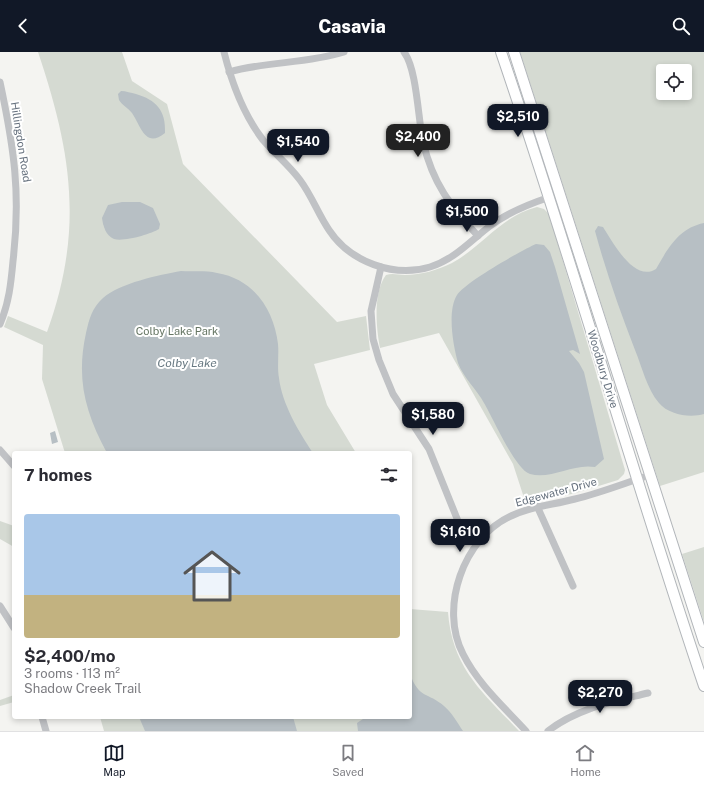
<!DOCTYPE html>
<meta charset="utf-8">
<style>
:root{--surface:#fff;--page:#f7f7f7;--text:#2b2b33;--muted:#7c7c81;--line:#e1e1e2;--accent:#111827}
body{margin:0;font-family:"Public Sans",sans-serif;background:var(--page);color:var(--text);height:100vh;display:flex;flex-direction:column;font-size:15px;white-space:nowrap}
*{box-sizing:border-box;margin:0}
p{font-size:13px;color:var(--muted)}
.icon{flex:none;width:22px;height:22px;fill:none;stroke:currentColor;stroke-width:2;stroke-linecap:round;stroke-linejoin:round}
.map{position:relative;flex:1;overflow:hidden}
.drawer{position:absolute;left:12px;top:399px;width:400px;height:268px;display:flex;flex-direction:column;background:var(--surface);border-radius:4px;box-shadow:0 2px 6px #0003}
.drawer>*{flex:none}
.fabs{position:absolute;left:656px;top:12px;display:grid;gap:8px}
.fabs a{display:grid;place-items:center;width:36px;height:36px;border-radius:4px;background:var(--surface);box-shadow:0 2px 6px #0003;font-size:20px}
.price{position:absolute;translate:-50% -34px;padding:0 9px;border-radius:8px;background:var(--accent);color:#fff;font-size:13px;line-height:26px;filter:drop-shadow(0 1px 2px #0008)}
.price::after{content:'';position:absolute;left:50%;top:24px;width:12px;height:9px;margin-left:-6px;background:inherit;clip-path:polygon(0 0,100% 0,50% 100%)}
.price.active{background:#222;color:#fff}
ul{padding:0;list-style:none}
li{display:grid;align-content:center;gap:8px;height:212px;padding:0 12px}
li span{display:grid;place-items:center;height:124px;border-radius:4px;color:#555}
li>.icon{margin-inline-start:auto}
span .icon{width:72px;height:72px;fill:#fffc;stroke-width:1}
li b{font-size:17px}
h2{display:flex;justify-content:space-between;align-items:center;height:48px;padding:0 12px;font-size:17px}
header{display:flex;justify-content:space-between;align-items:center;height:52px;padding:0 12px;background:var(--accent);color:#fff;font-size:18px;font-weight:800}
.tabs{display:flex;justify-content:space-around;align-items:center;height:56px;border-top:1px solid var(--line);background:var(--surface);font-size:11px;color:var(--muted)}
.tabs a{display:grid;justify-items:center;gap:2px}
.tabs .active{color:var(--accent)}
.map>svg:first-child{display:block}
</style>
<header><svg class="icon" aria-label="back" viewBox="0 0 24 24"><path d="M15 5l-7 7 7 7"/></svg>Casavia<svg class="icon" aria-label="search" viewBox="0 0 24 24"><circle cx="10" cy="10" r="6"/><path d="M15 15l6 6"/></svg></header>
<div class="map">
<svg width="704" height="679" viewBox="0 0 704 679">
<rect width="100%" height="100%" fill="#f4f4f1"/>
<g fill="#d5dad2" fill-rule="evenodd">
<path d="M38 0H122L132 29 167 52 183 112 337 270 366 264 370 298 314 312 327 353 356 401H65L42 327 43 293 4 275 8 264 47 280C84 178 72 101 38 0Z"/>
<path d="M520 0H704V420L660 434ZM663 19H685V41H663Z"/>
<path d="M537 155 544 157 549 162 625 418 624 422 618 428 576 441 526 452 513 412 439 281 380 296C376 275 373 240 386 223 392 221 399 223 405 223 421 223 438 218 452 211 483 194 501 164 537 155Z"/>
<polygon points="0,469 14,474 14,495 0,487"/>
<polygon points="704,495 704,570 682,502"/>
<path d="M410 557 448 560C452 616 483 641 519 679H104L100 665H410Z"/>
<polygon points="14,643 14,650 0,654 0,648"/>
</g>
<g fill="#b7bfc4">
<path d="M121 39C126 39 131 41 136 42 156 48 166 58 165 81 145 97 141 74 132 61 128 56 122 53 119 48L118 42Z"/>
<path d="M122 150H140L153 156 160 172 159 177C151 182 124 190 114 187 106 184 103 174 102 166L108 153Z"/>
<path d="M704 171V362C690 366 669 363 659 351 647 337 642 315 635 298 620 259 606 220 595 179L598 174 603 175C612 189 634 231 656 217 668 196 679 176 704 171Z"/>
<path d="M536 192 544 193 550 200 555 215 580 302 573 298 569 299 579 311 584 320 604 407 595 415C573 411 551 428 530 422 515 417 493 366 484 351 477 338 463 325 458 311 453 293 447 259 457 243 464 231 522 198 536 192Z"/>
<path d="M181 219C193 220 205 218 217 221 254 227 274 258 278 292 279 303 277 315 279 326 282 352 299 380 313 401H107C85 360 76 327 86 281 89 267 92 256 103 246 120 231 159 223 181 219Z"/>
<polygon points="55,379 58,390 52,392 50,381"/>
<path d="M410 622C419 647 428 640 444 654 452 661 457 670 463 679H358L357 671 363 667 410 665Z"/>
<polygon points="139,665 293,665 297,679 145,679"/>
</g>
<g fill="none" stroke-linecap="round" stroke-linejoin="round">
<defs>
<g id="secondary">
<path d="M501 0C573 210 633 424 704 634"/>
<polyline points="514,0 704,590"/>
</g>
</defs>
<use href="#secondary" stroke="#b2b6ba" stroke-width="12"/>
<g stroke="#c0c2c5" stroke-width="7">
<path d="M224 0C232 32 243 62 263 88 275 102 289 113 300 128 312 144 318 162 329 178 350 210 394 226 430 215 455 207 470 189 490 174 508 160 529 152 550 145"/>
<path d="M404 0C417 17 418 67 423 90 433 132 450 153 478 184"/>
<path d="M229 20C268 9 306 12 344 0"/>
<path d="M0 30C14 96 21 142 13 209 11 231 9 251 0 272"/>
<polyline points="381,215 371,259 373,287 379,308 393,342 429,397 458,469 479,490"/>
<polyline points="0,398 14,414"/>
<polyline points="537,454 573,534"/>
<polyline points="0,554 14,576"/>
<polyline points="42,665 46,679"/>
<path d="M526 679C504 655 478 632 463 602 439 556 463 486 511 464 531 454 553 453 575 447 600 441 625 431 650 423"/>
<path d="M548 679C578 656 612 650 648 641"/>
</g>
<use href="#secondary" stroke="#fff" stroke-width="10"/>
</g>
<g text-anchor="middle" dominant-baseline="central" stroke-width="4" stroke-linejoin="round" paint-order="stroke">
<g font-size="11" fill="#66717e" stroke="#fff">
<text transform="translate(21 90) rotate(81)">Hillingdon Road</text>
<text transform="translate(603 317) rotate(73)">Woodbury Drive</text>
<text transform="translate(556 440) rotate(-15)">Edgewater Drive</text>
</g>
<g font-size="11" fill="#667664" stroke="#fff">
<text x="177" y="279">Colby Lake Park</text>
</g>
<g font-size="12" font-style="italic" fill="#687982" stroke="#fff">
<text x="187" y="311">Colby Lake</text>
</g>
</g>
</svg>
<div class="fabs">
<a><svg class="icon" aria-label="locate" viewBox="0 0 24 24"><circle cx="12" cy="12" r="6"/><path d="M12 2v4M12 18v4M2 12h4M18 12h4"/></svg></a>
</div>
<b class="price" style="left:518px;top:86px">$2,510</b>
<b class="price active" style="left:418px;top:106px">$2,400</b>
<b class="price" style="left:298px;top:111px">$1,540</b>
<b class="price" style="left:467px;top:181px">$1,500</b>
<b class="price" style="left:433px;top:384px">$1,580</b>
<b class="price" style="left:460px;top:501px">$1,610</b>
<b class="price" style="left:600px;top:662px">$2,270</b>
<section class="drawer">
<h2>7 homes<svg class="icon" aria-label="filters" viewBox="0 0 24 24"><path d="M4 7h16M4 17h16"/><circle cx="9" cy="7" r="2"/><circle cx="15" cy="17" r="2"/></svg></h2>
<ul>
<li><span style="background:linear-gradient(#a9c7e8 65%,#c2b280 0)"><svg class="icon" aria-label="home" viewBox="0 0 24 24"><path d="M3 11l9-7 9 7M6 9v11h12V9"/></svg></span><div><b>$2,400/mo</b><p>3 rooms · 113 m²</p><p>Shadow Creek Trail</p></div></li>
</ul>
</section>
</div>
<nav class="tabs">
<a class="active"><svg class="icon" aria-label="map" viewBox="0 0 24 24"><path d="M3 6l6-2 6 2 6-2v14l-6 2-6-2-6 2zM9 4v14M15 6v14"/></svg>Map</a>
<a><svg class="icon" aria-label="saved" viewBox="0 0 24 24"><path d="M7 4h10v16l-5-4-5 4z"/></svg>Saved</a>
<a><svg class="icon" aria-label="home" viewBox="0 0 24 24"><path d="M3 11l9-7 9 7M6 9v11h12V9"/></svg>Home</a>
</nav>
